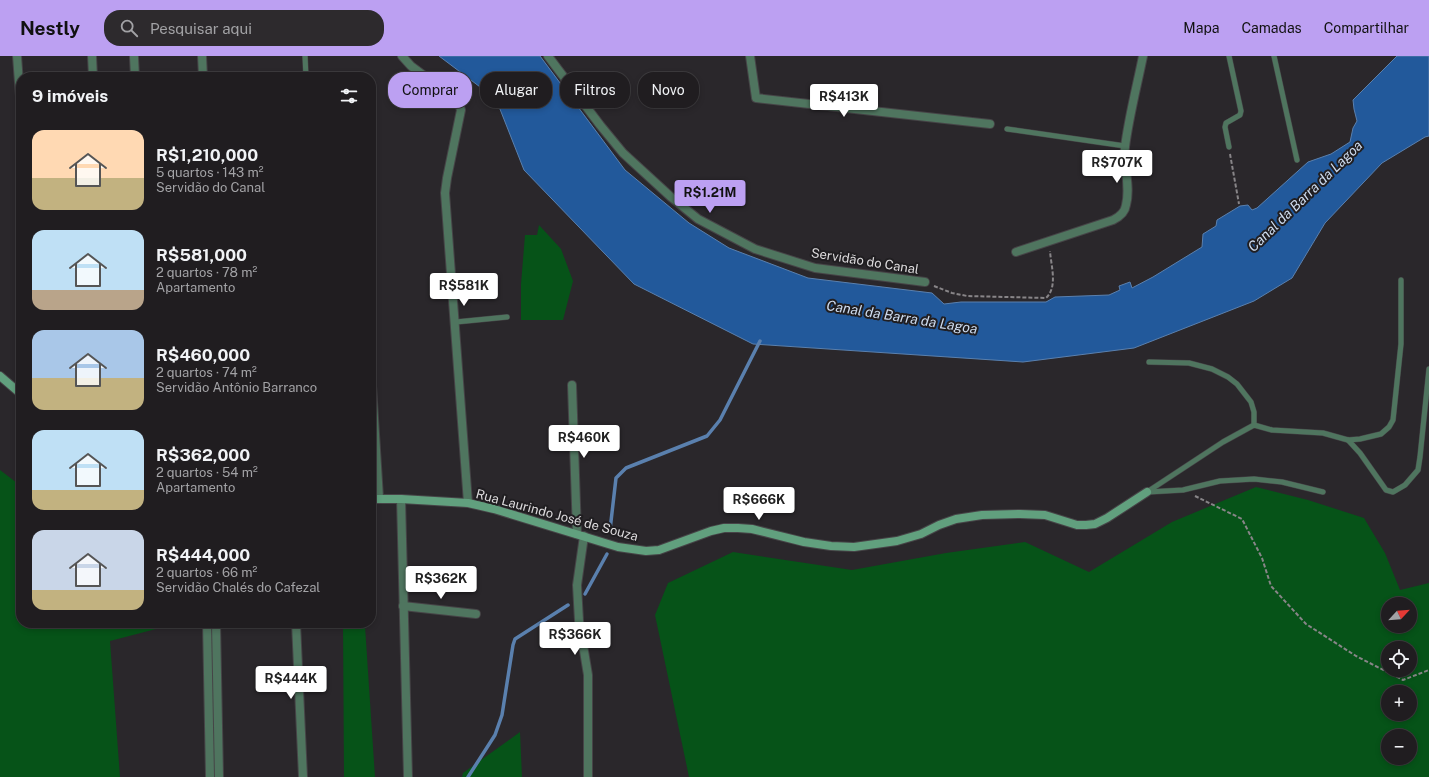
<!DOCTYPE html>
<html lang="pt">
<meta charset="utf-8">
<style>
:root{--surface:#201d20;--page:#2d2a2d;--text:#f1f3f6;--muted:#a2a2a5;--line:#3d3b3e;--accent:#bca0f2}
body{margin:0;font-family:"Public Sans",sans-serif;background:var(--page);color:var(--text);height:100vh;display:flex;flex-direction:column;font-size:15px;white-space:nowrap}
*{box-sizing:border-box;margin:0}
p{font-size:13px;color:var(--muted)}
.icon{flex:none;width:22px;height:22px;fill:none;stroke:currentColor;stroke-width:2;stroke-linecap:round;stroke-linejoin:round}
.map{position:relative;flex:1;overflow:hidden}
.sheet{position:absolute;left:16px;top:16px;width:360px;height:556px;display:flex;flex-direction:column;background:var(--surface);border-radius:16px;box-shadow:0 2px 6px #0003,0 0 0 1px var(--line)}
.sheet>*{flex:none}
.top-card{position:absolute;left:388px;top:16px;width:380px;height:36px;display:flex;gap:8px}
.needle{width:26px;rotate:64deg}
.buttons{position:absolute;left:1381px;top:541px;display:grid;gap:8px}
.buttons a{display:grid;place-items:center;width:36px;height:36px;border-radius:50%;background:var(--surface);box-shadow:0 2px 6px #0003,0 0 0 1px var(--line);font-size:20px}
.price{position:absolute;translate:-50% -34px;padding:0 9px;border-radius:4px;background:#fff;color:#222;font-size:13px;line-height:26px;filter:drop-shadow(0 1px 2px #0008)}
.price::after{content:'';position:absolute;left:50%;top:24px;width:12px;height:9px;margin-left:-6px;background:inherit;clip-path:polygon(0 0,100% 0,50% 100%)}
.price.selected{background:var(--accent);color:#111}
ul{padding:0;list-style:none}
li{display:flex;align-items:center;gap:12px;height:100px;padding:0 16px}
li span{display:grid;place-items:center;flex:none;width:112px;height:80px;border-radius:12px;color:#555}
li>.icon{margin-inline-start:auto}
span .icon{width:48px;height:48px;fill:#fffc;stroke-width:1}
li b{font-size:17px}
h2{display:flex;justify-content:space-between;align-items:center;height:48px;padding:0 16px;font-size:17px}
.tag{padding:0 14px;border-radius:16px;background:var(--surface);box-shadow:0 2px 6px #0003,0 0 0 1px var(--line);font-size:14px;line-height:36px}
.tag.selected{background:var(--accent);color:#111}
header{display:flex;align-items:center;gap:24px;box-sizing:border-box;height:56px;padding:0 20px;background:var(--accent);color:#111}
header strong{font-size:19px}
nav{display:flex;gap:22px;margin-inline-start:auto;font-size:14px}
.search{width:280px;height:36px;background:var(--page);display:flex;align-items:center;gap:10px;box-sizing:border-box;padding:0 14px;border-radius:16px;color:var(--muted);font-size:15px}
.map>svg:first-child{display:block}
</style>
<header>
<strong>Nestly</strong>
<div class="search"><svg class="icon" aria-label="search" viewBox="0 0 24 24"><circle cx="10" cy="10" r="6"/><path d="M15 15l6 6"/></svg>Pesquisar aqui</div>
<nav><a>Mapa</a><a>Camadas</a><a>Compartilhar</a></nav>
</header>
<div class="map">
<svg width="1429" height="721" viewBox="0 0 1429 721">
<rect width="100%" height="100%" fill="#2a272b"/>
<g fill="#065318" fill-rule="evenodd">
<polygon points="539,169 561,193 573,225 563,264 521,264 521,228 525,179 537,179"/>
<polygon points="0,414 21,430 21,567 179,567 110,585 120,721 0,721"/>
<path d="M1256 431 1308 444 1364 462 1385 497 1400 534 1429 527V721H689L655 559 668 527 733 496 852 514 946 497 1025 486 1089 516 1172 466ZM1388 548H1410V570H1388ZM1388 592H1410V614H1388ZM1388 636H1410V658H1388ZM1388 680H1410V702H1388Z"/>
<polygon points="343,567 356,567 365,570 375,721 344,721"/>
<polygon points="520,676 522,721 462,721 463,717"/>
</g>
<polygon fill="#22599b" stroke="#5a80ae" points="439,0 540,0 625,114 689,167 729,192 808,222 932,237 944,248 961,246 1046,246 1055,241 1109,239 1120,234 1119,230 1130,226 1132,232 1153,221 1202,191 1203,178 1216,170 1217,164 1240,150 1248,149 1252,154 1257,152 1308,106 1331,98 1350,86 1353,72 1357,65 1354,53 1353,44 1397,0 1429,0 1429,80 1425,81 1382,107 1325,167 1292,222 1254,245 1134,292 1023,306 753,288 634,228 524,114 496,43"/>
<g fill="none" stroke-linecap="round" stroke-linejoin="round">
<g stroke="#5a80ae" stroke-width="3.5">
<polyline points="610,474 616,422 626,412 707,380 720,364 760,285"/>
<polyline points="585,538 607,498"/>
<polyline points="468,721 495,679 502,659 513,589 515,583 568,549"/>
</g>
<defs>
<g id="lane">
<polyline points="305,0 306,21"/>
<polyline points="1274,0 1297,104"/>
<polyline points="1007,73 1125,90"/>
<polyline points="1229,91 1225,71 1226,67 1240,59 1241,55 1229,0"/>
<polyline points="456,266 507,261"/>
<polyline points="1149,306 1189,307 1212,313 1228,321 1237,328 1251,346 1254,356 1254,369"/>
<polyline points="1348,384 1360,397 1386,434 1393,436 1405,429 1418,414 1420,401 1429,313"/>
<polyline points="1147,436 1223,386 1254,369 1272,374 1323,377 1348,384 1360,383 1381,378 1389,371 1393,364 1401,288 1401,224"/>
<polyline points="1148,436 1183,434 1220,425 1254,423 1282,426 1323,436"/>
</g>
<g id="street">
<polyline points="17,0 21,53"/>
<polyline points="92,0 93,21"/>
<polyline points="202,0 203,21"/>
<polyline points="402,0 411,10 458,45 461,54 447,122 445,137 468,447"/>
<polyline points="548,0 600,69 623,97 671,141 698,163 755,193 815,212 925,226"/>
<polyline points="750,0 756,42 990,68"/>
<polyline points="134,1 135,21"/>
<path d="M1016 196 1113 164C1119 161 1125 157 1126 149 1131 130 1123 110 1125 91 1129 60 1137 30 1143 0"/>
<polyline points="371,314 379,442"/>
<polyline points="572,329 577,478"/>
<polyline points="401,443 408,721"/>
<polyline points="584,480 577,529 579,565 588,619 588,721"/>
<polyline points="403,550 476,558"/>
<polyline points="207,567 210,721"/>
<polyline points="216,567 219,721"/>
<polyline points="296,567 303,721"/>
</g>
<g id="secondary">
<polyline points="0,320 21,338"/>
<polyline points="371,443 401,443 468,447 494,453 618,491 646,495 659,494 711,475 724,472 738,472 752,473 804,486 831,490 854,491 897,485 921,478 939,469 956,463 982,459 1020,458 1045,459 1077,469 1086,469 1095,468 1107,462 1147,436"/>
</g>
</defs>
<use href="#lane" stroke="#464447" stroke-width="6"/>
<use href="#street" stroke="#464447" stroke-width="10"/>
<use href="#secondary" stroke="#464447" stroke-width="10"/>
<g stroke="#888588" stroke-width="2" stroke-dasharray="4 2" stroke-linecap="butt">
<polyline points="1230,98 1239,148"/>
<path d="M934 230 952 237 967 240 1046 242C1058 231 1051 210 1050 195"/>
<polyline points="1195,440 1242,463 1262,502 1271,530 1306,568 1356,600 1403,624 1429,614"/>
</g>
<use href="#lane" stroke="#4f755f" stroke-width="5"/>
<use href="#street" stroke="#4f755f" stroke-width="8"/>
<use href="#secondary" stroke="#61a07e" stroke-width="8"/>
</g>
<g text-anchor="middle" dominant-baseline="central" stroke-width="4" stroke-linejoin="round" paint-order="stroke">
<g font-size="13" fill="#dcdadc" stroke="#201e21">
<text transform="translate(865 205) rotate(9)">Servidão do Canal</text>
<text transform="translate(557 459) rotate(15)">Rua Laurindo José de Souza</text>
</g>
<g font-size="14" font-style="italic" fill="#cedcef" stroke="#201e21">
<text transform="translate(1305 140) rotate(-44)">Canal da Barra da Lagoa</text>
<text transform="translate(902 261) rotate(9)">Canal da Barra da Lagoa</text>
</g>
</g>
</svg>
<div class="buttons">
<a><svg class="needle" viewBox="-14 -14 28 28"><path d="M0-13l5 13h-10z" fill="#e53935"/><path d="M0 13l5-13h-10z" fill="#a2a2a5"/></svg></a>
<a><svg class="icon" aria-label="locate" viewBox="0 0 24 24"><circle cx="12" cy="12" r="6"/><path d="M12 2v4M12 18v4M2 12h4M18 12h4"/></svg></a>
<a>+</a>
<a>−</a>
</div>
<b class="price" style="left:844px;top:62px">R$413K</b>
<b class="price" style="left:1117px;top:128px">R$707K</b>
<b class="price selected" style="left:710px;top:158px">R$1.21M</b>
<b class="price" style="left:464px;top:251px">R$581K</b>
<b class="price" style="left:584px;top:403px">R$460K</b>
<b class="price" style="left:759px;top:465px">R$666K</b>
<b class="price" style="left:441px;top:544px">R$362K</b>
<b class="price" style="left:575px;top:600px">R$366K</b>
<b class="price" style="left:291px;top:644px">R$444K</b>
<div class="top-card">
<a class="tag selected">Comprar</a>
<a class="tag">Alugar</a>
<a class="tag">Filtros</a>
<a class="tag">Novo</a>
</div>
<section class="sheet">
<h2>9 imóveis<svg class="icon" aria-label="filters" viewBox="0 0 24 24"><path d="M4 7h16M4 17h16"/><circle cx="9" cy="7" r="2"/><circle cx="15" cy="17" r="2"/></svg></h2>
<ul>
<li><span style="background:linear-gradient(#ffd9b3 60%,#c2b280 0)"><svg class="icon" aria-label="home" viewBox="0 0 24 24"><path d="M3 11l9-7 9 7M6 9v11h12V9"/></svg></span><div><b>R$1,210,000</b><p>5 quartos · 143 m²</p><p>Servidão do Canal</p></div></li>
<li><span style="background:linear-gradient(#bfe0f5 75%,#b9a48a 0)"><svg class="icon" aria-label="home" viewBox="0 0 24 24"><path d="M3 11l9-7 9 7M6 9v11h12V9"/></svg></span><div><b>R$581,000</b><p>2 quartos · 78 m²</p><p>Apartamento</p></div></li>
<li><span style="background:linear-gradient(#a9c7e8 60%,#c2b280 0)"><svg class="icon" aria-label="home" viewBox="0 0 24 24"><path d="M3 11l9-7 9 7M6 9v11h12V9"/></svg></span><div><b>R$460,000</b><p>2 quartos · 74 m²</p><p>Servidão Antônio Barranco</p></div></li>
<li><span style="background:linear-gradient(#bfe0f5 75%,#c2b280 0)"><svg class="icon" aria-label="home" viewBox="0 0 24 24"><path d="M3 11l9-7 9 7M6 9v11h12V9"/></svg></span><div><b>R$362,000</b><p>2 quartos · 54 m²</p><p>Apartamento</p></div></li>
<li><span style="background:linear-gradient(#c9d6e8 75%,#c2b280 0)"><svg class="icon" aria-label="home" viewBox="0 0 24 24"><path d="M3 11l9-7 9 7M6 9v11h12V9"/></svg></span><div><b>R$444,000</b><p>2 quartos · 66 m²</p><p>Servidão Chalés do Cafezal</p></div></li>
</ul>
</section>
</div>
